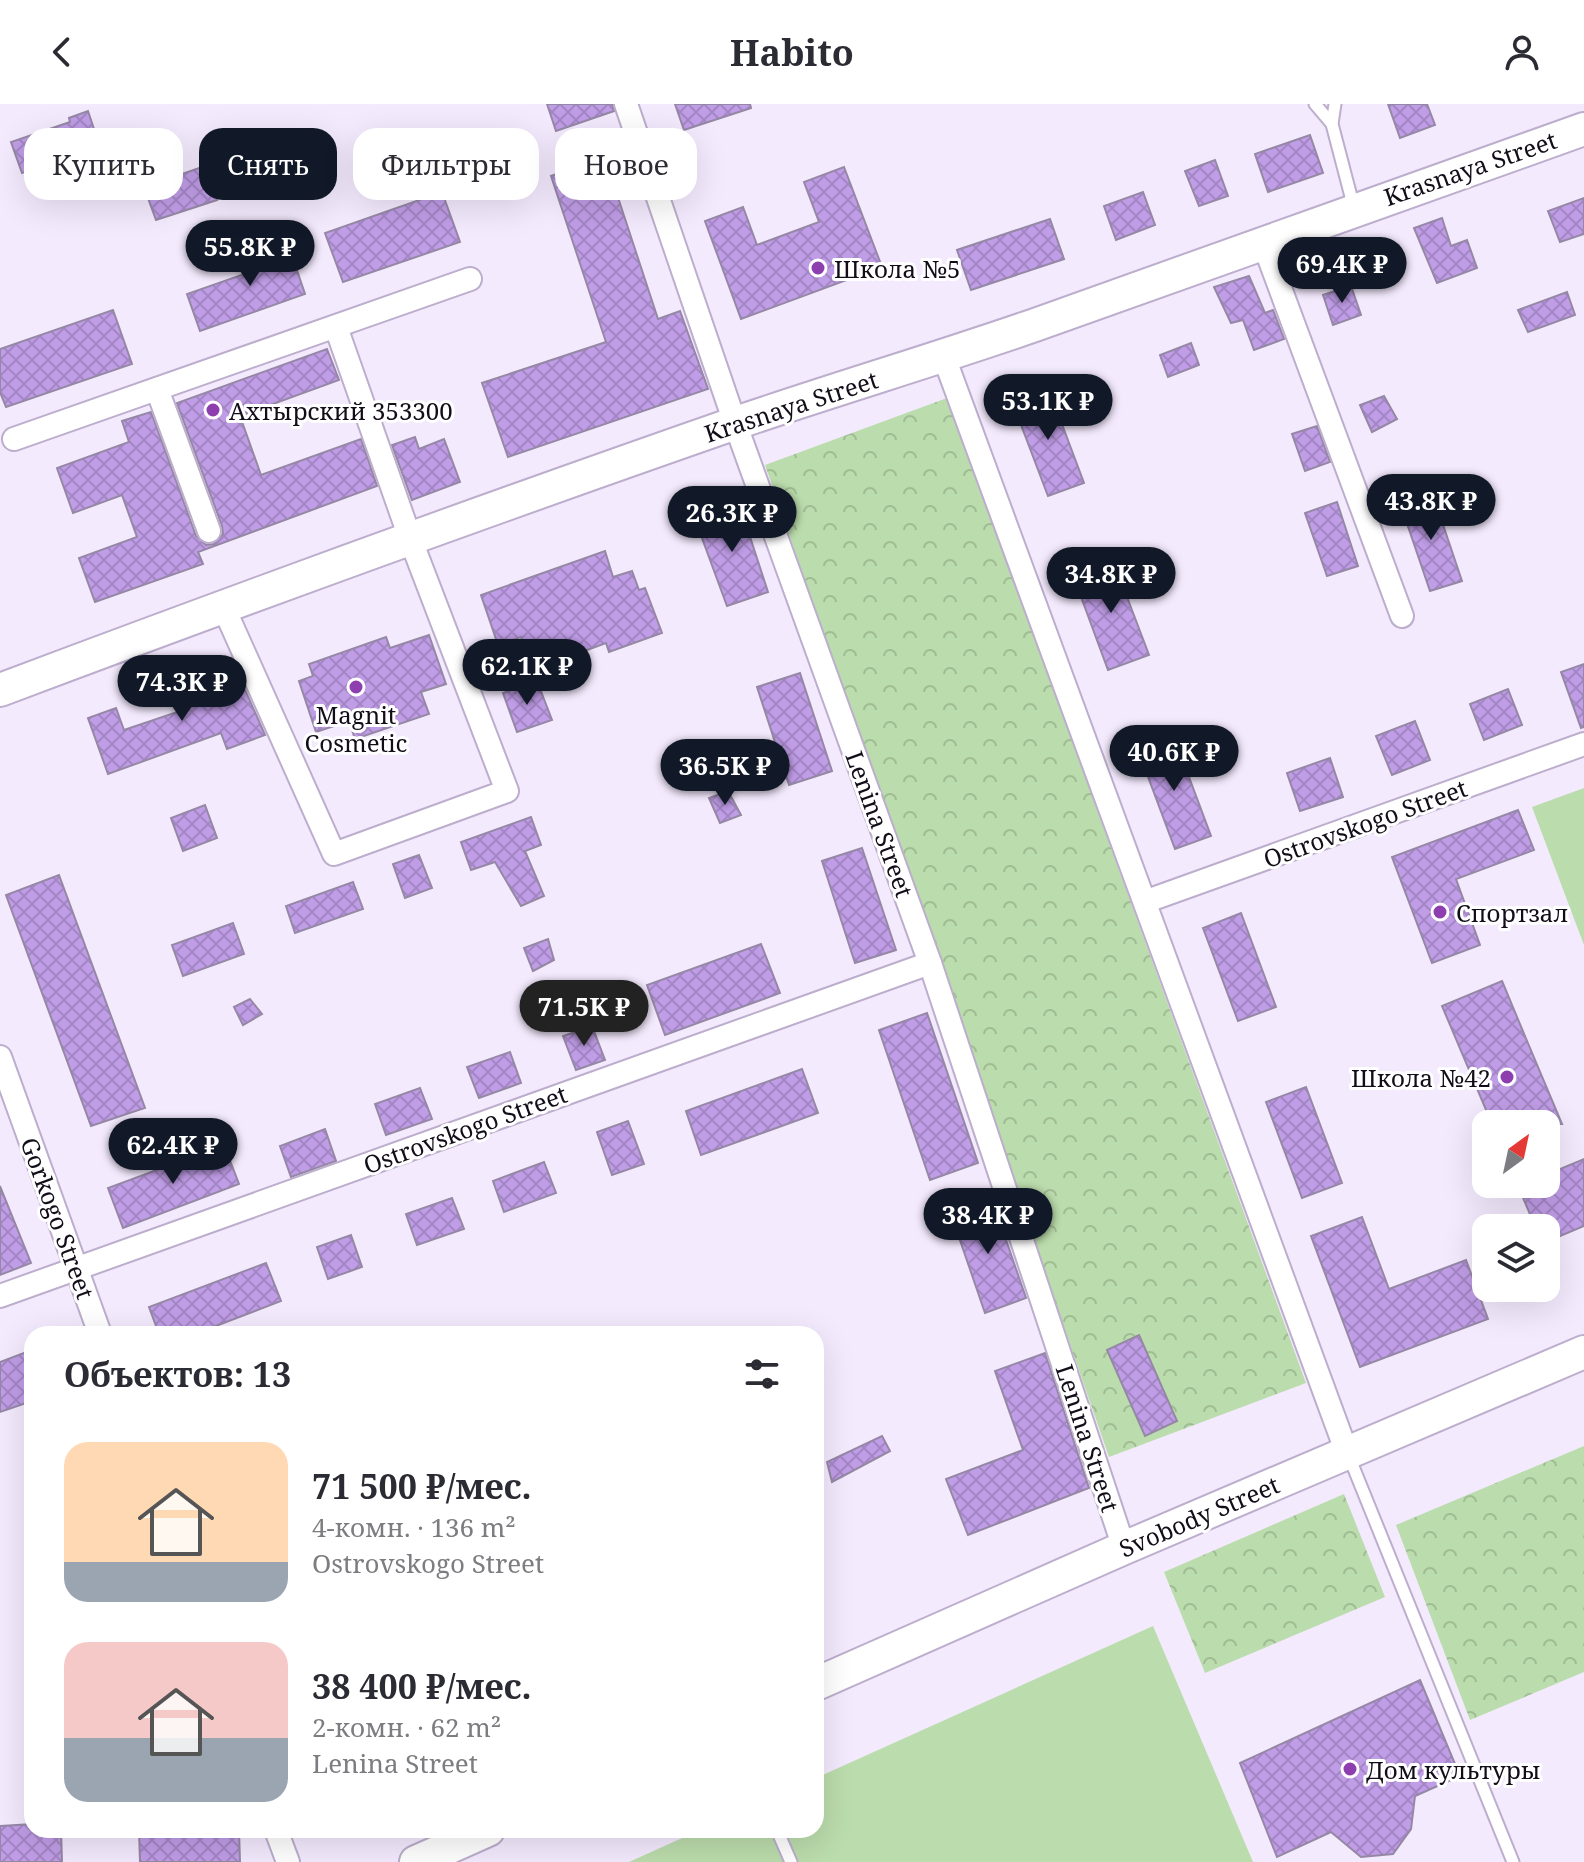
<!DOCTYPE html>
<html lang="ru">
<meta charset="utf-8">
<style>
:root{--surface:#fff;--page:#f7f7f7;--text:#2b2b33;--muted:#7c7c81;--accent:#111827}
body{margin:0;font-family:"Noto Serif",serif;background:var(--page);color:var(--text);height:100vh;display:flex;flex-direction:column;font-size:30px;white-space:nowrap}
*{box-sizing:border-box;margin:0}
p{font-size:26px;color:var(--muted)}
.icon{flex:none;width:44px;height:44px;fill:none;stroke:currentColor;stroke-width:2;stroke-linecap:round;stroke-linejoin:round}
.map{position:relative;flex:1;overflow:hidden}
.details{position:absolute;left:24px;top:1222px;width:800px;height:512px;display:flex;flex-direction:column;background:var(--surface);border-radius:24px;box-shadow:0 8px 32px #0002}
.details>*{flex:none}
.hud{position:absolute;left:24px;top:24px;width:800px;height:72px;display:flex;gap:16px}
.needle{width:52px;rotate:33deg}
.fabs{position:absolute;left:1472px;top:1006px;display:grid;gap:16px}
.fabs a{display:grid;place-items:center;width:88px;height:88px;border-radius:16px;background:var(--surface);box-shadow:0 8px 32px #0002;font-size:40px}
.price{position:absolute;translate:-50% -68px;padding:0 18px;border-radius:28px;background:var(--accent);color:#fff;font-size:26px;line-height:52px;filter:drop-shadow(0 2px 4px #0008)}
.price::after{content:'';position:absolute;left:50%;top:48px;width:24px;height:18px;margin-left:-12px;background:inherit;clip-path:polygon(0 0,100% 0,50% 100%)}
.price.current{background:#222;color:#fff}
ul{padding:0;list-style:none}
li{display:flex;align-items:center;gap:24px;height:200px;padding:0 40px}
li span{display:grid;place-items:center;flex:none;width:224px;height:160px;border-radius:24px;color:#555}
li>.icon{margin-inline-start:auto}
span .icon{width:96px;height:96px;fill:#fffc;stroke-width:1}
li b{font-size:34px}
h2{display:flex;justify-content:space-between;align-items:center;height:96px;padding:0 40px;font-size:34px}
.chip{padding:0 28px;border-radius:24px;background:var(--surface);box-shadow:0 8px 32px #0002;font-size:28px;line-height:72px}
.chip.current{background:var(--accent);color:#fff}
header{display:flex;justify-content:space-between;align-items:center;height:104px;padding:0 40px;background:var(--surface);font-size:36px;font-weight:700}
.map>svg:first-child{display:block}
</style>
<header><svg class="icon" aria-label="back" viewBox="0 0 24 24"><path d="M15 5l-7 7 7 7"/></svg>Habito<svg class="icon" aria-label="person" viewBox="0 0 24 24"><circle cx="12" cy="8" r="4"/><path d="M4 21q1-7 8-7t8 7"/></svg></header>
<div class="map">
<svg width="1584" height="1758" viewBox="0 0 1584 1758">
<defs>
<pattern id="park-crowns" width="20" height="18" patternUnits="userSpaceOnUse" patternTransform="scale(2)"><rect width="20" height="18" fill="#bbdcac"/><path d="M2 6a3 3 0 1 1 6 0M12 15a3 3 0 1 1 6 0" fill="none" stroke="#a0bc93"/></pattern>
<pattern id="building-cross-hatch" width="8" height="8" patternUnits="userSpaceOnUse" patternTransform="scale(2)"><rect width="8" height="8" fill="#c09de7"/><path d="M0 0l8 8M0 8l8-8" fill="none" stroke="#a486c5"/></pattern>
</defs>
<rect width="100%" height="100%" fill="#f4eafe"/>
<g fill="url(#park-crowns)">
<polygon points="947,294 1306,1279 1109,1353 765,361"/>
<polygon points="1584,1342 1584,1568 1470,1616 1396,1421"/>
<polygon points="1344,1390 1385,1493 1205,1569 1164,1468"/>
</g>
<g fill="#bbdcac">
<polygon points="1584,684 1584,841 1532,703"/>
<polygon points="1153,1522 1253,1758 629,1758 700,1726 816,1726 816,1674"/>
</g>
<g fill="url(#building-cross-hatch)" stroke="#9588a5" stroke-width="2">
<polygon points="547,0 612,0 614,7 556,27"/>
<polygon points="675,0 750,0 751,4 684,26"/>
<polygon points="1388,0 1427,0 1435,21 1400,34"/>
<polygon points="88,7 96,31 55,44 59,56 22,69 11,38 70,18 69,14"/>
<polygon points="1310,31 1323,69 1268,88 1255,50"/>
<polygon points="605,54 658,215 680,207 708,285 508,353 482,279 606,238 551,72"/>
<polygon points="1215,56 1228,92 1199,102 1185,67"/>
<polygon points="205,62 217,96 156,116 144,83"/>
<polygon points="844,63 882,163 741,215 705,117 743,103 757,141 819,118 804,78"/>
<polygon points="442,88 460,138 343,178 325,129"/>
<polygon points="1143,88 1155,121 1116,136 1104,102"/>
<polygon points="1584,94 1584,130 1560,138 1548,107"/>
<polygon points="1442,114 1451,142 1467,136 1477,164 1437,179 1414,124"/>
<polygon points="1050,115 1064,155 971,186 957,146"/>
<polygon points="286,134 305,190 200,227 187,190 256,166 249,147"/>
<polygon points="1249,172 1265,209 1273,206 1284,235 1254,246 1243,216 1231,219 1214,183"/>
<polygon points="1351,182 1361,211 1333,221 1323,191"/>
<polygon points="1567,188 1575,211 1528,228 1518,206"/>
<polygon points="113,206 132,260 6,303 0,288 0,245"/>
<polygon points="1191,239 1199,261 1168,273 1160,251"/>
<polygon points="327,245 339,276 240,312 261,371 361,335 377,382 198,448 203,460 95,498 79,454 137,433 122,391 73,409 57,364 129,338 122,317 151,308 196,432 206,441 214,440 223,430 222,422 177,299"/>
<polygon points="1048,283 1084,379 1048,392 1012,297"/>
<polygon points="1384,292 1397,315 1372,328 1360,301"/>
<polygon points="1317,322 1330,358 1305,367 1292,330"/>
<polygon points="415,333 419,345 444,335 460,378 412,396 392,341"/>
<polygon points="1432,388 1462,477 1430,487 1400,399"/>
<polygon points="1337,398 1358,462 1327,472 1305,409"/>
<polygon points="739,399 768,488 727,502 695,415"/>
<polygon points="605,447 613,473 632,467 639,486 645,484 662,529 609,548 606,539 533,566 521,533 498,541 481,491"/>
<polygon points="1113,456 1149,551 1108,566 1073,471"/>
<polygon points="429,531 446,580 421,588 429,610 355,635 349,617 316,628 299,577 313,572 309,560 386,533 390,544"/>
<polygon points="231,554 265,631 227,645 221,629 108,670 88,614 116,604 124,626 210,597 198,565"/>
<polygon points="1584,560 1584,623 1581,624 1561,568"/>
<polygon points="800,569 832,667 789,681 757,583"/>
<polygon points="537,577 552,616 517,628 503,589"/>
<polygon points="1508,585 1522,621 1484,636 1470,600"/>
<polygon points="1415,617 1430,656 1392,671 1376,632"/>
<polygon points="1174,633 1211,732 1175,745 1138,646"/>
<polygon points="1330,654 1343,693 1300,707 1287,669"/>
<polygon points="728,687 741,711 720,719 709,694"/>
<polygon points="205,701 217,734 183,747 171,714"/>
<polygon points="1518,706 1534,746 1456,775 1480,841 1432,859 1392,753"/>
<polygon points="531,713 541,741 525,747 544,792 521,802 495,758 471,766 461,738"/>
<polygon points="862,744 896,846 855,859 822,757"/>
<polygon points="419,751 432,784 405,794 393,760"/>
<polygon points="59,771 145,1004 91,1022 6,791"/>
<polygon points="353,778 363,805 295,829 286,802"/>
<polygon points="1241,809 1276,903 1238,917 1203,824"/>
<polygon points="233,819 244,850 183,872 172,841"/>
<polygon points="548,835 554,856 533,867 524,844"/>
<polygon points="761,840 780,889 665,931 647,881"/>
<polygon points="1502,877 1522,925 1562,1020 1492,1020 1442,902"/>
<polygon points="250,895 262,910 243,921 234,903"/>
<polygon points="927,909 978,1059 930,1076 879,926"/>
<polygon points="592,922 605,956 576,966 563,932"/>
<polygon points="510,948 521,979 479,994 467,963"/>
<polygon points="802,965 818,1009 701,1051 686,1007"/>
<polygon points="1306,983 1342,1079 1302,1094 1266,998"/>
<polygon points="420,984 432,1015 386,1031 375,1000"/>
<polygon points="628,1017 644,1060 612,1071 597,1028"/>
<polygon points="325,1025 336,1057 291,1073 280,1042"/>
<polygon points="224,1041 239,1080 123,1124 108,1084"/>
<polygon points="1584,1055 1584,1122 1546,1138 1546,1124 1536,1124 1517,1080 1546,1080 1546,1071"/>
<polygon points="544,1058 556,1089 504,1108 493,1077"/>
<polygon points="0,1082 31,1159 0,1171"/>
<polygon points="452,1094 464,1125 417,1141 406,1110"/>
<polygon points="992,1095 1026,1194 985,1209 951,1110"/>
<polygon points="1362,1113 1389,1185 1466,1156 1488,1215 1360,1263 1311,1132"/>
<polygon points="351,1131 362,1163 328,1175 317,1143"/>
<polygon points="266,1159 281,1197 195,1230 159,1230 149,1203"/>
<polygon points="1139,1231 1177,1317 1145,1332 1107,1246"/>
<polygon points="32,1246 32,1297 0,1308 0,1258"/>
<polygon points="1045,1249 1089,1384 968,1431 946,1375 1023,1346 995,1267"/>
<polygon points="882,1332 890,1347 832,1378 827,1358"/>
<polygon points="1420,1576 1460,1672 1415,1692 1411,1725 1393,1750 1361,1753 1331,1728 1277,1753 1240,1659"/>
<polygon points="32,1720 32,1726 61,1726 62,1758 0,1758 0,1722"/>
<polygon points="139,1726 239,1726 240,1758 140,1758"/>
</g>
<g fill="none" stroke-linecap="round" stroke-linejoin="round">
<defs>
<g id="lane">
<polyline points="1315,0 1332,20"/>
<polyline points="1335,0 1332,20 1354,104"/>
<polyline points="1348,1350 1513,1758"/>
<polyline points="777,1726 791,1758"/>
</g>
<g id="street">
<polyline points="626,0 735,319 930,859 1124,1444"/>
<polyline points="1263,138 1402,512"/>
<polyline points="944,253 1347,1349"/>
<polyline points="157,285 209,427"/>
<polyline points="14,335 470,175"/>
<polyline points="223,502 334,750 507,687 410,434 336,223"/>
<polyline points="1147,797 1584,640"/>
<polyline points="0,953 100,1230"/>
<polyline points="0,1192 930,859"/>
<polyline points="276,1726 288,1758"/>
</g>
<g id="secondary">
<path d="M0 586C242 495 486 406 730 321 832 286 934 256 1035 221 1219 157 1400 89 1584 25"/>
<polyline points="816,1580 1124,1444 1584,1248"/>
<polyline points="416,1758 488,1726"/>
</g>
</defs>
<use href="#lane" stroke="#bcaecc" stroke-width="15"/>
<use href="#street" stroke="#bcaecc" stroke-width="26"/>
<use href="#secondary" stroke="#bcaecc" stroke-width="36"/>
<use href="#lane" stroke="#fff" stroke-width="11"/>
<use href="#street" stroke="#fff" stroke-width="22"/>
<use href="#secondary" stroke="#fff" stroke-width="32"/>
</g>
<g fill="#8d3fb0" stroke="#fff" stroke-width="3">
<circle cx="818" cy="164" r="8"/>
<circle cx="213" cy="306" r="8"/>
<circle cx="356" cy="583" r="8"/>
<circle cx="1440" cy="808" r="8"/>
<circle cx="1507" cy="973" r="8"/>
<circle cx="1350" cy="1665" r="8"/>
</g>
<g text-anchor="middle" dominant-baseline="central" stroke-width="6" stroke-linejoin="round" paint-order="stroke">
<g font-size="24" fill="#120d18" stroke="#fff">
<text transform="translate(1470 64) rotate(-19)">Krasnaya Street</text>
<text transform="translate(791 302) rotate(-18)">Krasnaya Street</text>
<text transform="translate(1365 719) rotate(-20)">Ostrovskogo Street</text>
<text transform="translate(880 720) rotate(70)">Lenina Street</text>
<text transform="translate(465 1025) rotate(-20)">Ostrovskogo Street</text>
<text transform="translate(58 1114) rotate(70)">Gorkogo Street</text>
<text transform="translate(1088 1334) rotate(72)">Lenina Street</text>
<text transform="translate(1199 1412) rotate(-23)">Svobody Street</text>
</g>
<g font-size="24" fill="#120d18" stroke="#fff" text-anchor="start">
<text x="834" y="164">Школа №5</text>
<text x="229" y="306">Ахтырский 353300</text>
<text x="356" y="610" text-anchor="middle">Magnit<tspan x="356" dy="28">Cosmetic</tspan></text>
<text x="1456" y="808">Спортзал</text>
<text x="1491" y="973" text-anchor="end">Школа №42</text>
<text x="1366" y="1665">Дом культуры</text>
</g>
</g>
</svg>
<div class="fabs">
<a><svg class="needle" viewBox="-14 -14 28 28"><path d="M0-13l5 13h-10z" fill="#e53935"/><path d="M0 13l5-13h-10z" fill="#7c7c81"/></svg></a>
<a><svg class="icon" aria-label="layers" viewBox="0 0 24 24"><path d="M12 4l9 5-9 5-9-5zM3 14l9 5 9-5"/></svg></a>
</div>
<b class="price" style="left:250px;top:184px">55.8K ₽</b>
<b class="price" style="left:1342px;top:201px">69.4K ₽</b>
<b class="price" style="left:1048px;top:338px">53.1K ₽</b>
<b class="price" style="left:1431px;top:438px">43.8K ₽</b>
<b class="price" style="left:732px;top:450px">26.3K ₽</b>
<b class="price" style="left:1111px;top:511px">34.8K ₽</b>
<b class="price" style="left:527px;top:603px">62.1K ₽</b>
<b class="price" style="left:182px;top:619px">74.3K ₽</b>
<b class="price" style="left:1174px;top:689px">40.6K ₽</b>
<b class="price" style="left:725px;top:703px">36.5K ₽</b>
<b class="price current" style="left:584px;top:944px">71.5K ₽</b>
<b class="price" style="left:173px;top:1082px">62.4K ₽</b>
<b class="price" style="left:988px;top:1152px">38.4K ₽</b>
<div class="hud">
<a class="chip">Купить</a>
<a class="chip current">Снять</a>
<a class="chip">Фильтры</a>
<a class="chip">Новое</a>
</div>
<section class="details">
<h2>Объектов: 13<svg class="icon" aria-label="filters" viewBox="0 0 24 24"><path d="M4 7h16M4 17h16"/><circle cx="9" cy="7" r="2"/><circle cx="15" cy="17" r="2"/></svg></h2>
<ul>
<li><span style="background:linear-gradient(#ffd9b3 75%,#9aa5b1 0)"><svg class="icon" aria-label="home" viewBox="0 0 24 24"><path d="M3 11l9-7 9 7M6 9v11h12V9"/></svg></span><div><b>71 500 ₽/мес.</b><p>4-комн. · 136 m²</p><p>Ostrovskogo Street</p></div></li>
<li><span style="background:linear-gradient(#f6c9c9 60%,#9aa5b1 0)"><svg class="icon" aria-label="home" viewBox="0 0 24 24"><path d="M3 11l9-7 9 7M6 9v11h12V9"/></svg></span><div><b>38 400 ₽/мес.</b><p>2-комн. · 62 m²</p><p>Lenina Street</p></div></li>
</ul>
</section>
</div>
